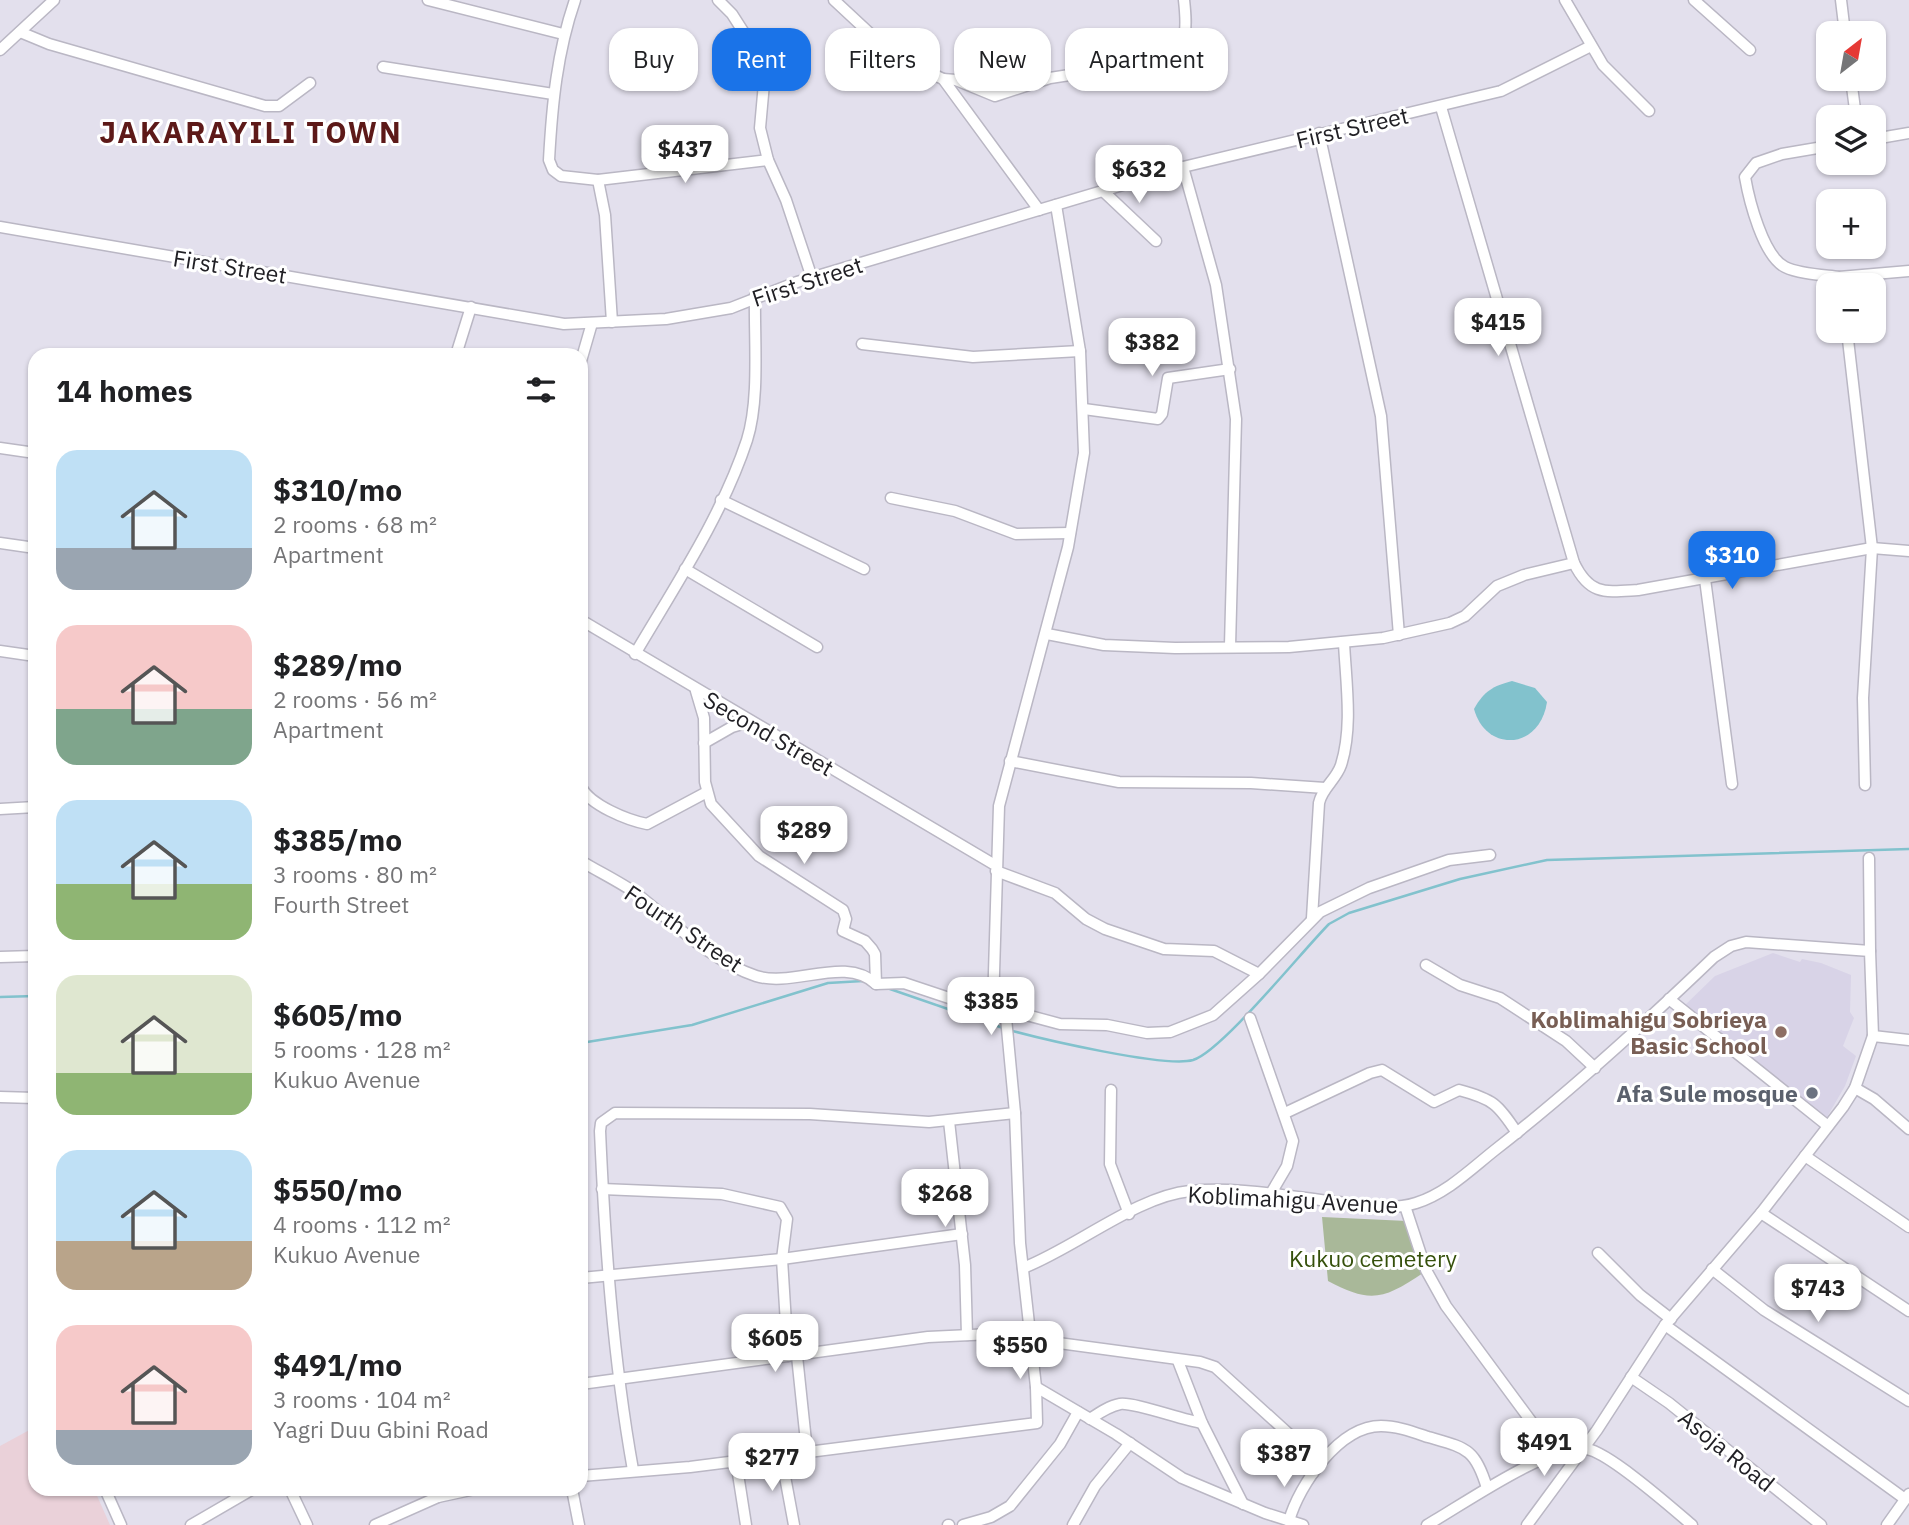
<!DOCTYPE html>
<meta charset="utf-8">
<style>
:root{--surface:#fff;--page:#f6f6f6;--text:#202124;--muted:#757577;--accent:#1a73e8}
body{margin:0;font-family:"IBM Plex Sans",sans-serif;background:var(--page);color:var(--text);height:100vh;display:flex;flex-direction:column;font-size:26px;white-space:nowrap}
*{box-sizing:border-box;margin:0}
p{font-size:23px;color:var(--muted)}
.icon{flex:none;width:38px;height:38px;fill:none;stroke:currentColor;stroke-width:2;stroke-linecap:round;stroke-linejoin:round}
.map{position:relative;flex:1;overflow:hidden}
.sheet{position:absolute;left:28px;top:348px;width:560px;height:1148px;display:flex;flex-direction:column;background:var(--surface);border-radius:21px;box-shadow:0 2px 5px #0004}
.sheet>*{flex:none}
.hud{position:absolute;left:609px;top:28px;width:665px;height:63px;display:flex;gap:14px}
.needle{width:46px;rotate:31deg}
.fabs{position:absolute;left:1816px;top:21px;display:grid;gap:14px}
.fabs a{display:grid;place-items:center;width:70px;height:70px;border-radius:14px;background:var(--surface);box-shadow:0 2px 5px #0004;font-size:35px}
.price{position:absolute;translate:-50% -60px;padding:0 16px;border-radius:14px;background:#fff;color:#222;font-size:23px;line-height:46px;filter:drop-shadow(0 2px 4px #0008)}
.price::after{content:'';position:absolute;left:50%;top:42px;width:21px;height:16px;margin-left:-10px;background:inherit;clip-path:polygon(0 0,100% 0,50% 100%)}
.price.active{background:var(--accent);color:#fff}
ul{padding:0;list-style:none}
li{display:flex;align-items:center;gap:21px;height:175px;padding:0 28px}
li span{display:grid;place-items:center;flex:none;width:196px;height:140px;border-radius:21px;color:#555}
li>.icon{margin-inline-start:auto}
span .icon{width:84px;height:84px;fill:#fffc;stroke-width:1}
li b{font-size:30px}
h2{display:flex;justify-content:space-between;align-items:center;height:84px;padding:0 28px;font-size:30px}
.tag{padding:0 24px;border-radius:21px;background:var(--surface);box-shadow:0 2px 5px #0004;font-size:24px;line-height:63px}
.tag.active{background:var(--accent);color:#fff}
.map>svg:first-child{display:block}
</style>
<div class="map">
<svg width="1909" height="1525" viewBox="0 0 1909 1525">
<rect width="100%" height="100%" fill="#e3e0ed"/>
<polygon fill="#ead1d9" points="35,1427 35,1489 94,1489 110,1525 0,1525 0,1446"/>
<polygon fill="#d8d3e7" points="1773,953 1800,962 1802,959 1821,963 1851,975 1850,1012 1854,1018 1843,1046 1856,1056 1845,1086 1827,1117 1786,1089 1683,1007 1715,976"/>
<path fill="#a9b899" d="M1322 1217 1407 1221 1423 1273C1384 1299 1371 1304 1328 1281Z"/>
<path fill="#82c2cd" d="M1512 681 1535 688 1547 702C1540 750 1486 753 1474 709 1484 691 1493 686 1512 681Z"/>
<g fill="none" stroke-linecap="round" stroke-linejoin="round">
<g stroke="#82c2cd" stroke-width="2.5">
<polyline points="887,988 1003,1028"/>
<polyline points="0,997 35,996"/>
<path d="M1009 1030C1042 1039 1165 1068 1193 1060 1222 1051 1302 951 1329 924L1349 913 1460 879 1547 860 1909 849"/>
<polyline points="581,1043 692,1025 828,983 863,981"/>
</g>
<defs>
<g id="minor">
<polyline points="428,0 563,34"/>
<path d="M575 0C557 52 552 105 549 160L553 170 561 176 598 180 768 160"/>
<polyline points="718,0 732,14 762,61 765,72 760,128 768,160 786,200 812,278"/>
<polyline points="834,0 878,41 909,63 943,79 1039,210"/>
<polyline points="1565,0 1603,65 1649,111"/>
<polyline points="1694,0 1750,50"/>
<polyline points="1841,0 1845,33"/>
<polyline points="20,32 49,44 265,106 279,106 310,83"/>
<polyline points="0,50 54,0"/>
<polyline points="383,67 553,94"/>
<path d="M943 79 956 80 995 96 1050 78 1161 61C1189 49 1187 27 1184 0"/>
<polyline points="1851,79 1856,117"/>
<path d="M1441 107 1574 563C1590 596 1606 592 1638 590L1872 548 1909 551"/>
<polyline points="1319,133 1381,416 1399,635"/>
<polyline points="1874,139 1909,133"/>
<path d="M1829 146 1782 154 1756 163 1745 177C1749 200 1763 256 1785 267 1799 274 1823 275 1839 277L1840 285"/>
<polyline points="1183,167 1216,285 1236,419 1230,646"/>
<polyline points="598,180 605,215 612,322"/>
<polyline points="1103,191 1156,241"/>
<polyline points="0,227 564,324 666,319 731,308 797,282 1183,167 1501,91 1591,46"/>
<polyline points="1839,277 1909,271"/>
<polyline points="1847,331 1872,548 1863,698 1865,785"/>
<polyline points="862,344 973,357 1080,351"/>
<polyline points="456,355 471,307"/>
<polyline points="581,361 592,323"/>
<polyline points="1084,409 1158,419 1162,414 1168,378 1230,369"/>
<polyline points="0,448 35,453"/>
<polyline points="891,498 955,511 1016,534 1070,533"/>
<polyline points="721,500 864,569"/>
<polyline points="0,543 35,548"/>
<polyline points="685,569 817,647"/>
<polyline points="1705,579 1732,784"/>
<polyline points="581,620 995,865"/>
<polyline points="1047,634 1104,645 1175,648 1289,647 1383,638 1450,623 1465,616 1497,586 1524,575 1574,563"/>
<polyline points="0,651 35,656"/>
<path d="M635 654C675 586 722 516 747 440 760 399 754 339 755 295"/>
<polyline points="696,691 704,718 705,782 711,804 759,856 843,910 846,919 843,931 865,941 872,949 875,954 876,984"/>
<polyline points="704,743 732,727 749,722"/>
<polyline points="1010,761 1119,782 1251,783 1325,788"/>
<path d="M581 787C590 805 627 820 647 824L707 792"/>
<polyline points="0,809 35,807"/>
<polyline points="1869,858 1870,951"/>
<path d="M581 861C599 872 620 882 637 894 674 923 711 961 756 976 794 988 845 955 876 984L904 983 979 1008 993 1006 1060 1024 1107 1025 1147 1033 1170 1032 1213 1015 1259 974 1320 912 1369 888 1449 860 1490 855"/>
<polyline points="996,871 1055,893 1086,919 1105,929 1164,949 1214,951 1259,974"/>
<path d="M1312 918 1319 803C1322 788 1336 780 1341 765 1353 727 1346 683 1344 643"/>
<polyline points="0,957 35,956"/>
<polyline points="1426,965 1460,985 1500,998 1566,1041 1595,1068"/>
<polyline points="1669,999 1828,1126"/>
<polyline points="1250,1018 1293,1141 1287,1166 1270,1195"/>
<polyline points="1855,1088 1874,1099 1909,1129"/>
<polyline points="1111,1090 1110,1164 1129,1214"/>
<polyline points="0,1097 35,1098"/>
<path d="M1285 1113 1370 1073 1382 1070 1434 1102 1459 1090C1493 1099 1498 1104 1517 1133"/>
<polyline points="949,1121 965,1265 967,1335"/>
<polyline points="1805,1156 1909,1227"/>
<polyline points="602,1189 722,1194 780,1207 787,1219 782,1259 788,1356"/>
<polyline points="1405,1206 1426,1270 1446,1306 1556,1455"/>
<polyline points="1761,1213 1909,1311"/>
<polyline points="1598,1253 1640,1295 1671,1319"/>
<path d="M1023 1268C1075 1248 1137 1196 1190 1191 1238 1186 1290 1197 1338 1202 1364 1205 1391 1211 1416 1203 1447 1193 1471 1169 1495 1150 1572 1090 1643 1025 1714 957L1731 946 1746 942 1870 951 1873 1036 1909 1040"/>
<polyline points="1712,1269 1764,1310 1909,1401"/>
<polyline points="581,1278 782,1259 962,1234"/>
<polyline points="1665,1325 1905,1499"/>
<polyline points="797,1356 807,1451"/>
<polyline points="1178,1361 1202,1423 1243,1504"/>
<polyline points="1631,1377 1669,1403 1821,1525"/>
<polyline points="581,1384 928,1337 992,1334 1200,1362 1215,1367 1290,1435 1313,1473"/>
<polyline points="1036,1387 1116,1434 1182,1478 1265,1513 1303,1525"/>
<path d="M1090 1419C1099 1413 1109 1406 1120 1404 1134 1402 1182 1420 1202 1423"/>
<polyline points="781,1455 794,1525"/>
<polyline points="736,1461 746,1525"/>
<path d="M633 1470C613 1358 605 1245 600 1131L601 1123 615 1113 810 1114 929 1122 1015 1113"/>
<polyline points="581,1476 690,1467 1037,1423 1036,1387 1020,1243 1015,1113 1006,1018 1004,1012 993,1006 999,806 1068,547 1084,453 1080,351 1056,205"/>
<polyline points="105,1489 121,1525"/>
<polyline points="290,1489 307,1525"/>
<polyline points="435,1489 438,1497 475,1489"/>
<polyline points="572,1489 579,1525"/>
<path d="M1289 1521C1299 1485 1339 1426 1381 1426 1397 1426 1413 1432 1428 1437 1466 1448 1475 1448 1487 1488"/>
<polyline points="191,1525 253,1489"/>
<polyline points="375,1525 438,1497"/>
<polyline points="948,1525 949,1525"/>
<polyline points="963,1525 991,1517 1010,1506 1060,1444 1078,1412"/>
<polyline points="1073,1525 1095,1486 1130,1443"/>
<path d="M1427 1525C1461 1506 1550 1443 1587 1449 1610 1453 1672 1508 1692 1525"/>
<polyline points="1527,1525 1597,1430 1665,1325 1761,1213 1843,1107 1855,1088 1873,1036"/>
<polyline points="1887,1525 1909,1494"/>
</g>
</defs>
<use href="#minor" stroke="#bab7c4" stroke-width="13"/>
<use href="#minor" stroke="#fff" stroke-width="10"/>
</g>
<circle fill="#8d6e63" stroke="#fff" stroke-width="2.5" cx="1781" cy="1032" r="7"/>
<circle fill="#6b7280" stroke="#fff" stroke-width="2.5" cx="1812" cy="1093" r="7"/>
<g text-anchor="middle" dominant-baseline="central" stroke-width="6" stroke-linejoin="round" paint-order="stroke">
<g font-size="23" fill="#212025" stroke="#fff">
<text transform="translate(1352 127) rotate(-13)">First Street</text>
<text transform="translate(230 266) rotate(9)">First Street</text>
<text transform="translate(807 281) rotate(-18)">First Street</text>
<text transform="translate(769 733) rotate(30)">Second Street</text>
<text transform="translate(684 928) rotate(34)">Fourth Street</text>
<text transform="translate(1293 1199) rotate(3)">Koblimahigu Avenue</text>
<text transform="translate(1727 1450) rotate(39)">Asoja Road</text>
</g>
<g font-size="23" font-weight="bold" fill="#785e54" stroke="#fff" text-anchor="end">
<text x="1767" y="1019">Koblimahigu Sobrieya<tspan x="1767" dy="26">Basic School</tspan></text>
</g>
<g font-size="23" font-weight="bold" fill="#5b616d" stroke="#fff" text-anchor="end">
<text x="1798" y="1093">Afa Sule mosque</text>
</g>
<g font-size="23" fill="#35500b" stroke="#fff">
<text x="1373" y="1258">Kukuo cemetery</text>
</g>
<g font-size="30" font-weight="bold" letter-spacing="2" fill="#5d1918" stroke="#fff">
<text x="251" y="131">JAKARAYILI TOWN</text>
</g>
</g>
</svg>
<div class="fabs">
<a><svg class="needle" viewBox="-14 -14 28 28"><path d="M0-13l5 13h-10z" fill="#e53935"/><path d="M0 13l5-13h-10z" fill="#757577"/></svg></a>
<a><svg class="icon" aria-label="layers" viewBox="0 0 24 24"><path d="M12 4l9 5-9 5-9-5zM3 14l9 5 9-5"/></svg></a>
<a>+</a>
<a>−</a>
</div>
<b class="price" style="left:685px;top:185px">$437</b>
<b class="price" style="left:1139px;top:205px">$632</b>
<b class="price" style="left:1498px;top:358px">$415</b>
<b class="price" style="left:1152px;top:378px">$382</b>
<b class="price active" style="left:1732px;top:591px">$310</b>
<b class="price" style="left:804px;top:866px">$289</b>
<b class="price" style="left:991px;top:1037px">$385</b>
<b class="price" style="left:945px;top:1229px">$268</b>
<b class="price" style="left:1818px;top:1324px">$743</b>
<b class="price" style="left:775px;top:1374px">$605</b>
<b class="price" style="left:1020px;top:1381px">$550</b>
<b class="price" style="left:1544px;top:1478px">$491</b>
<b class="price" style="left:1284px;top:1489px">$387</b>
<b class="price" style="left:772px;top:1493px">$277</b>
<div class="hud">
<a class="tag">Buy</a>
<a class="tag active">Rent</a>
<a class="tag">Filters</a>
<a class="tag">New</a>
<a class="tag">Apartment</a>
</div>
<section class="sheet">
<h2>14 homes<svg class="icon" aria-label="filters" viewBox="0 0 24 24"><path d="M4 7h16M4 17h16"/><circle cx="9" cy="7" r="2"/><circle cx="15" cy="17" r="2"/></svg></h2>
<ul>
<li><span style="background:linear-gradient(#bfe0f5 70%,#9aa5b1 0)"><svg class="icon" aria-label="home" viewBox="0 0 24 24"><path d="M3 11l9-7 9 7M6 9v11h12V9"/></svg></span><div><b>$310/mo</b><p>2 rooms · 68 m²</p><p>Apartment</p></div></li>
<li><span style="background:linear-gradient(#f6c9c9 60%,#7fa58c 0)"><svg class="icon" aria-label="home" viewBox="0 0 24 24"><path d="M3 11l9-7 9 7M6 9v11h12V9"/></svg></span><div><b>$289/mo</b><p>2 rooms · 56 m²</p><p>Apartment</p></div></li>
<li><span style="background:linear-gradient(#bfe0f5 60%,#8fb573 0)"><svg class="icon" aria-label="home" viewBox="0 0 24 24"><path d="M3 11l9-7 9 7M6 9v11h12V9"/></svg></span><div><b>$385/mo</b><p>3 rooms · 80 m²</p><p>Fourth Street</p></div></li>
<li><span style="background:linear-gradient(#dfe7d0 70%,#8fb573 0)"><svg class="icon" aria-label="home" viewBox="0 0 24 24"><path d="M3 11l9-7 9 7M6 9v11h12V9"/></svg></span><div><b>$605/mo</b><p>5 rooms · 128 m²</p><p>Kukuo Avenue</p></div></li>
<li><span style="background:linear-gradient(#bfe0f5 65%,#b9a48a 0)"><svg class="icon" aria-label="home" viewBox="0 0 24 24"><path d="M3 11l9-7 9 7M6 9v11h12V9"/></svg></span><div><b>$550/mo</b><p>4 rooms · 112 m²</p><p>Kukuo Avenue</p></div></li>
<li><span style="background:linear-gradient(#f6c9c9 75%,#9aa5b1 0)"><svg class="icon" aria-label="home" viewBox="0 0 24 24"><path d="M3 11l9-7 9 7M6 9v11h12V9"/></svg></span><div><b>$491/mo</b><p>3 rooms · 104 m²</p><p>Yagri Duu Gbini Road</p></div></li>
</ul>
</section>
</div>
